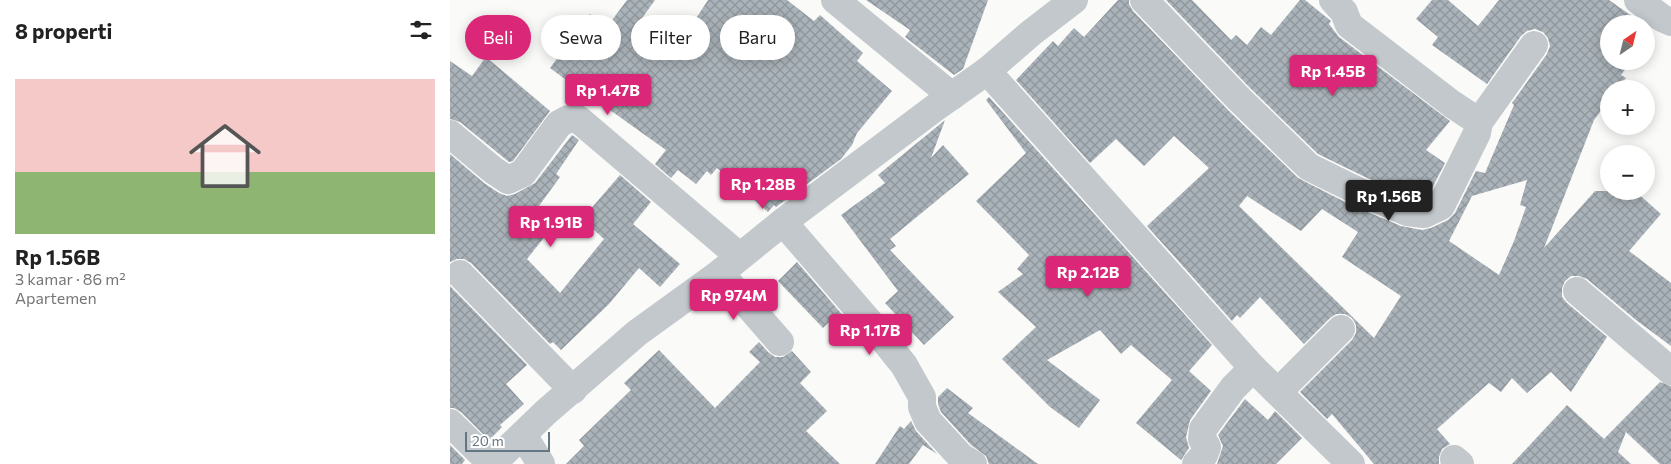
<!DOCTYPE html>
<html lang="id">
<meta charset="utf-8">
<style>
:root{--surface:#fff;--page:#f6f6f6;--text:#222;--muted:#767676;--accent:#db2777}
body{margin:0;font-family:Commissioner,sans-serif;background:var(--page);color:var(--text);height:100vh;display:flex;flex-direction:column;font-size:19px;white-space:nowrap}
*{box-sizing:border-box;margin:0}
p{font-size:16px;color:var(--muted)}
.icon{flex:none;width:28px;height:28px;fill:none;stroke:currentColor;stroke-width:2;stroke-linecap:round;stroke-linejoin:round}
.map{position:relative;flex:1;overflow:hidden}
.drawer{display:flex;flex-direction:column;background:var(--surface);width:450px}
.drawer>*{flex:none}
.banner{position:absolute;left:15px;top:15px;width:475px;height:45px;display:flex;gap:10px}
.needle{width:32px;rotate:35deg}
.tools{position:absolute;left:1150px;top:15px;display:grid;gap:10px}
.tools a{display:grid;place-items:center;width:55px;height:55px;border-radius:50%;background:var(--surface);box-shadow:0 2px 12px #0003;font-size:25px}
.scale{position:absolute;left:15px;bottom:12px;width:85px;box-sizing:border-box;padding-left:5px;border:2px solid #657683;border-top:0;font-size:14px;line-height:18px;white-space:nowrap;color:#657683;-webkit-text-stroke:4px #fff;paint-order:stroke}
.price{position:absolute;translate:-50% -42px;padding:0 11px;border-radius:5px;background:var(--accent);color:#fff;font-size:16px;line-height:32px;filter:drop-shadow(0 1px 2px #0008)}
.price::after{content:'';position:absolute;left:50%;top:30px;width:15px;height:11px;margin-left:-8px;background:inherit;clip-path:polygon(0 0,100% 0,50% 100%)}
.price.selected{background:#222;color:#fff}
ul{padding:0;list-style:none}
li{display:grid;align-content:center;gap:10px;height:265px;padding:0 15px}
li span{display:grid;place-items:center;height:155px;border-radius:0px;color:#555}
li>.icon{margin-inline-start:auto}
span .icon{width:90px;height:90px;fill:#fffc;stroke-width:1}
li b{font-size:21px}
h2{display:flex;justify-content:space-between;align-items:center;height:60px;padding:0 15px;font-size:21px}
.chip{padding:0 18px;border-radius:22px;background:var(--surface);box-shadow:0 2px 12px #0003;font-size:18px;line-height:45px}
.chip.selected{background:var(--accent);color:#fff}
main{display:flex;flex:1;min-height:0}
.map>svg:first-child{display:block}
</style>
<main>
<section class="drawer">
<h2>8 properti<svg class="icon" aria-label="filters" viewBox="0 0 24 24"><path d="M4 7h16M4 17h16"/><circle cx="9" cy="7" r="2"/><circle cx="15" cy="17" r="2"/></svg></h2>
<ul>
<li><span style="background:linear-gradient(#f6c9c9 60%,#8fb573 0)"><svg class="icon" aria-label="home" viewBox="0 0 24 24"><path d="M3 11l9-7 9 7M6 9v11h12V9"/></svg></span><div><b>Rp 1.56B</b><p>3 kamar · 86 m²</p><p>Apartemen</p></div></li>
</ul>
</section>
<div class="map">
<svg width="1221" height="464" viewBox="0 0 1221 464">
<defs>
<pattern id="building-cross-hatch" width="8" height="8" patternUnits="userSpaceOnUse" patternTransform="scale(1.25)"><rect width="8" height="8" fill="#aab3b9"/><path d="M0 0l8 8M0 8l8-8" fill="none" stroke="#8e969c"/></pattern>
</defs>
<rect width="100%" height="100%" fill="#fafaf8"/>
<g fill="url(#building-cross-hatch)" fill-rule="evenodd">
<polygon points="177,0 205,0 182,32 220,58 258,0 337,0 364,21 370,15 413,53 407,61 442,91 407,133 402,145 391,159 326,207 324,205 318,212 267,168 261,175 257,171 246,184 228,170 221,178 205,164 216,150 160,110 163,105 127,79 123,85 100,68 140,14 157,27"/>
<polygon points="416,0 538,0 513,69 504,75 455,37 460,30"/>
<path d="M668 0H679V4L683 11 778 110 848 178 901 205 951 226 972 230 981 228 998 220 1005 213 1026 171 1035 173 1064 105 1062 103 1097 54 1100 46 1098 38 1093 32 1085 29 1077 31 1071 36 1037 84 982 45 988 37 966 19 982 0H998L1028 26 1049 0H1159L1193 24H1159V61H1181L1171 75 1176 78 1167 89H1159V100L1144 120 1094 248 1145 191H1185L1211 214 1179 251 1221 283V346L1186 320 1137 279 1129 276H1121L1115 281 1112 288V297L1117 303 1157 337 1121 392 1101 372 1077 393 1062 378 1051 392 1039 383 987 429 1000 444 992 449 989 457V464H924L882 414 877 419 850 392 902 340 906 333V325L902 318 895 314H886L880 318 854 344 810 297 790 318 787 315 782 321 697 226 759 168 724 136 694 166 666 139 640 163 566 80 603 41 608 46 624 28 634 37ZM1077 180 1070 205 1076 207 1064 241 1049 275 999 241 1022 196ZM797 196 851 231 872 209 908 232 892 257 951 296 924 338 789 206Z"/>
<polygon points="716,0 742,0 781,40 786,35 797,45 811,27 821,35 850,0 855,0 881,21 879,24 889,37 1000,121 976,150 995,163 979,194 971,198 961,197 915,177 868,154 800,88"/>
<polygon points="36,57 100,111 63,161 59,162 10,122 0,119 0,61 22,76"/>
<polygon points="539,97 762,345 739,371 761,391 740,420 736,437 739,448 731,460 686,423 722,380 681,345 671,354 650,330 597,360 650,400 629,428 600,407 552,359 586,327 548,292 573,274 567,269 579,255 526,201 576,153 536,100"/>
<polygon points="495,120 481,158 493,145 519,174 440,239 446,246 440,250 504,317 474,345 435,303 448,291 391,215 435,183 428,175"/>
<polygon points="122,135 129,140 106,174 110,177 86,210 104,225 77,259 110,293 154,239 132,219 170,175 201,202 183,224 230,264 210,287 189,268 159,304 111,350 103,342 100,344 21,263 14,259 7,259 0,262 0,154 34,183 49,193 57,196 65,194 85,183"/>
<polygon points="347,262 395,318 388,325 382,319 373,328 328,281"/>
<polygon points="0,286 77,365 56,384 74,404 50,425 52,427 39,440 11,412 4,408 0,408"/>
<polygon points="309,342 318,352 325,357 333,357 342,351 361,372 350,383 377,411 356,431 390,464 116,464 134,446 129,440 181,390 174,383 209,350 265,408 310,362 299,352"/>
<polygon points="1210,382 1221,386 1221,464 1210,464 1176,432 1168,452 1181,464 1062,464 1117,405 1154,439"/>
<polygon points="497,388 523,408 518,413 588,464 539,464 536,456 521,445 491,412 488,404 488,397"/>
<polygon points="795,399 818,420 825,411 852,438 826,464 767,464 773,446 768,435"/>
<polygon points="461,421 466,431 487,454 473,445 459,464 425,464 450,426 454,429"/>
<polygon points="0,445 15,460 12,464 0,464"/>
</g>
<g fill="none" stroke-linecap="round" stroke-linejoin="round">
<g stroke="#c3c8cc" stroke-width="28">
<polyline points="385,0 502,96"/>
<polyline points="694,0 789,99 859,167 908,191 957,212 974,214 991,206 1027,133 1029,122 1084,45"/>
<polyline points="883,0 894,12 899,25 1002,104 1029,122"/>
<polyline points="1188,0 1212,18 1221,22"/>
<polyline points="537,71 803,368 901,464"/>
<polyline points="0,134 43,170 58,180 73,173 109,124 118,119 128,119 289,256"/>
<polyline points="333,222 421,324 454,365 472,397 472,407 478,421 511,457 523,464"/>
<polyline points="270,273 330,342"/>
<polyline points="10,274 123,390"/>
<polyline points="1127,291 1221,371"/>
<polyline points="829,391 891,329"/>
<polyline points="0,423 42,464"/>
<polyline points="73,435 91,464"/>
<polyline points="1004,459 1010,464"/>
<polyline points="42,464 96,412 187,333 270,273 333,222 486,107 537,71 581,33 624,0"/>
<polyline points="746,464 754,455 757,447 752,439 753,429 783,388 803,368"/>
</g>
</g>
</svg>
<div class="tools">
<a><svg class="needle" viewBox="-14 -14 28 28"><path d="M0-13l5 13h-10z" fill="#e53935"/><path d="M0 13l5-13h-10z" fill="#767676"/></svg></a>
<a>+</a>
<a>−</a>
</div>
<div class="scale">20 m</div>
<b class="price" style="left:883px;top:97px">Rp 1.45B</b>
<b class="price" style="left:158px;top:116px">Rp 1.47B</b>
<b class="price" style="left:313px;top:210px">Rp 1.28B</b>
<b class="price selected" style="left:939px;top:222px">Rp 1.56B</b>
<b class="price" style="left:101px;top:248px">Rp 1.91B</b>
<b class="price" style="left:638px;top:298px">Rp 2.12B</b>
<b class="price" style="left:284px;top:321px">Rp 974M</b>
<b class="price" style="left:420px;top:356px">Rp 1.17B</b>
<div class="banner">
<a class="chip selected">Beli</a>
<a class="chip">Sewa</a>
<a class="chip">Filter</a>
<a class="chip">Baru</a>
</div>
</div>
</main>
